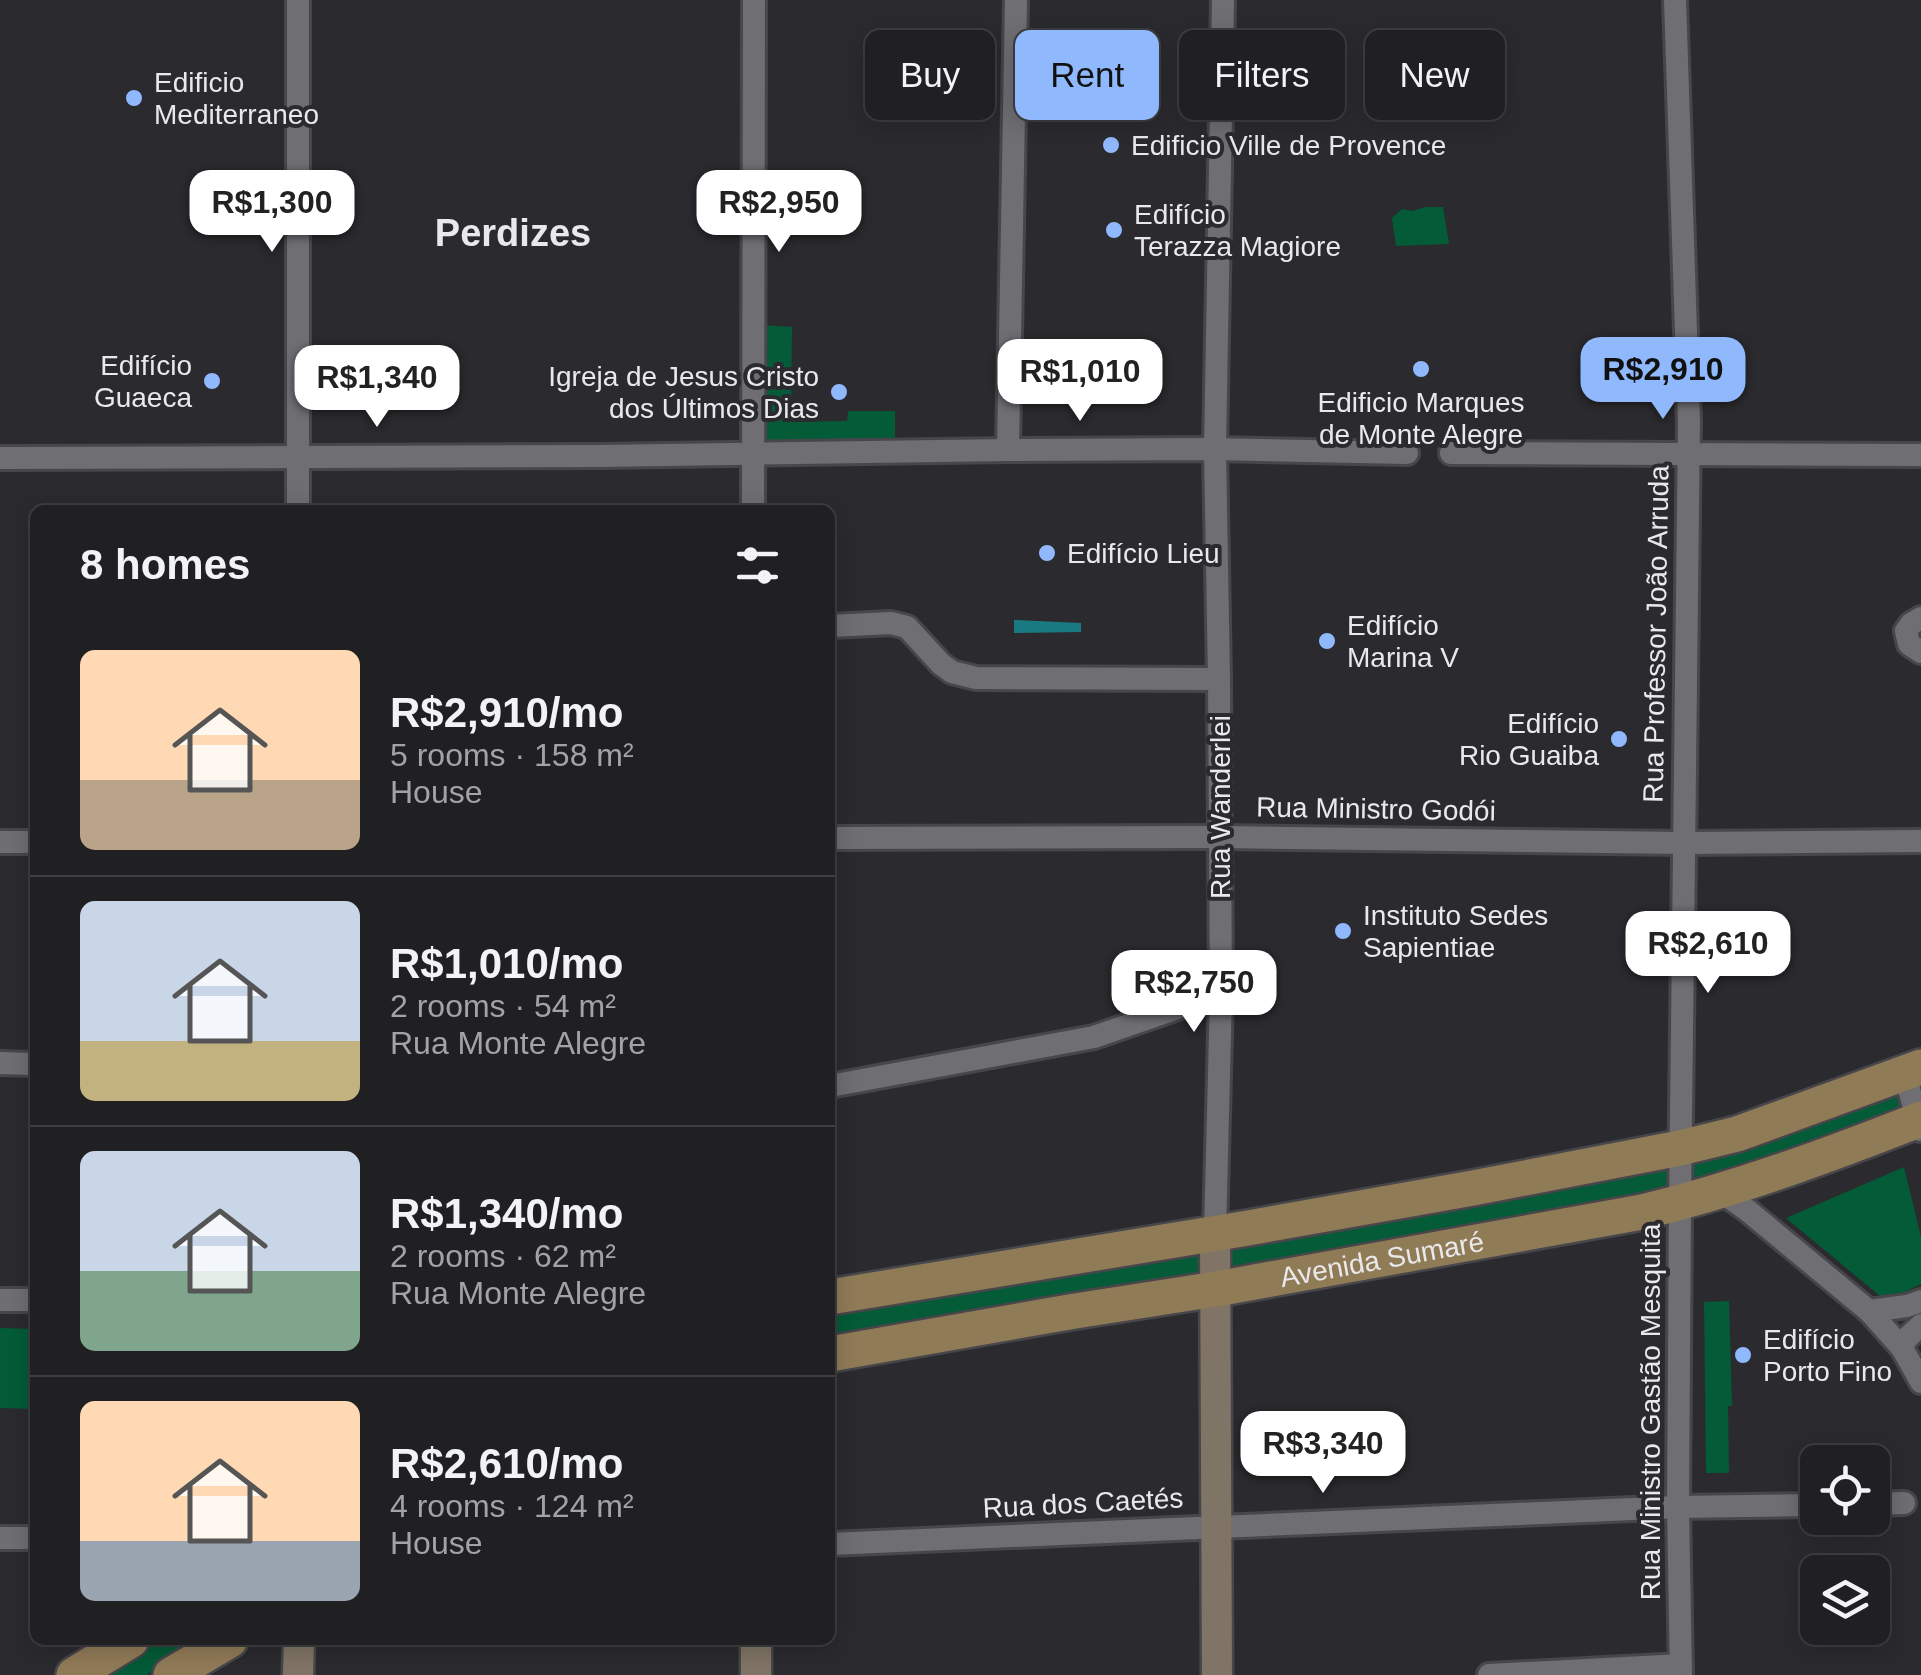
<!DOCTYPE html>
<meta charset="utf-8">
<style>
:root{--surface:#202023;--page:#28282b;--text:#f1f3f6;--muted:#a2a3a6;--line:#3d3e41;--accent:#90b8fd}
body{margin:0;font-family:Helvetica,sans-serif;background:var(--page);color:var(--text);height:100vh;display:flex;flex-direction:column;font-size:38px;white-space:nowrap}
*{box-sizing:border-box;margin:0}
p{font-size:32px;color:var(--muted)}
.icon{flex:none;width:55px;height:55px;fill:none;stroke:currentColor;stroke-width:2;stroke-linecap:round;stroke-linejoin:round}
.map{position:relative;flex:1;overflow:hidden}
.side{position:absolute;left:30px;top:505px;width:805px;height:1140px;display:flex;flex-direction:column;background:var(--surface);border-radius:15px;box-shadow:0 5px 25px #0003,0 0 0 2px var(--line)}
.side>*{flex:none}
.hud{position:absolute;left:865px;top:30px;width:905px;height:90px;display:flex;gap:20px}
.buttons{position:absolute;left:1800px;top:1445px;display:grid;gap:20px}
.buttons a{display:grid;place-items:center;width:90px;height:90px;border-radius:15px;background:var(--surface);box-shadow:0 5px 25px #0003,0 0 0 2px var(--line);font-size:50px}
.price{position:absolute;translate:-50% -85px;padding:0 22px;border-radius:20px;background:#fff;color:#222;font-size:32px;line-height:65px;filter:drop-shadow(0 2px 5px #0008)}
.price::after{content:'';position:absolute;left:50%;top:60px;width:30px;height:22px;margin-left:-15px;background:inherit;clip-path:polygon(0 0,100% 0,50% 100%)}
.price.selected{background:var(--accent);color:#111}
ul{padding:0;list-style:none}
li{display:flex;align-items:center;gap:30px;height:250px;padding:0 50px}
li+li{border-top:2px solid var(--line)}
li span{display:grid;place-items:center;flex:none;width:280px;height:200px;border-radius:15px;color:#555}
li>.icon{margin-inline-start:auto}
span .icon{width:120px;height:120px;fill:#fffc;stroke-width:1}
li b{font-size:42px}
h2{display:flex;justify-content:space-between;align-items:center;height:120px;padding:0 50px;font-size:42px}
.tag{padding:0 35px;border-radius:15px;background:var(--surface);box-shadow:0 5px 25px #0003,0 0 0 2px var(--line);font-size:35px;line-height:90px}
.tag.selected{background:var(--accent);color:#111}
.map>svg:first-child{display:block}
</style>
<div class="map">
<svg width="1921" height="1675" viewBox="0 0 1921 1675">
<rect width="100%" height="100%" fill="#2b2b2f"/>
<g fill="#035b37">
<polygon points="1426,207 1443,207 1449,244 1396,246 1392,218 1402,209 1412,211"/>
<polygon points="764,325 792,327 791,422 847,421 848,411 895,411 895,441 764,445"/>
<polygon points="1921,1081 1921,1105 1728,1171 1584,1211 830,1344 830,1312"/>
<polygon points="1904,1167 1921,1237 1921,1284 1886,1301 1786,1218"/>
<polygon points="1651,1265 1658,1265 1659,1332 1648,1333"/>
<polygon points="1729,1301 1732,1406 1728,1406 1729,1473 1706,1473 1704,1302"/>
<polygon points="0,1328 35,1329 35,1409 0,1408"/>
<polygon points="144,1640 201,1640 147,1675 88,1675"/>
</g>
<polygon fill="#197a82" points="1014,620 1081,623 1081,632 1014,633"/>
<g fill="none" stroke-linecap="round" stroke-linejoin="round">
<defs>
<g id="street">
<polyline points="1675,0 1689,422 1680,1203 1678,1507 1681,1675"/>
<polyline points="1008,450 1016,0"/>
<polyline points="1451,453 1921,455"/>
<polyline points="0,458 600,456 1008,450 1215,449 1407,453"/>
<polyline points="298,510 298,0"/>
<polyline points="753,510 754,0"/>
<polyline points="1921,618 1911,624 1906,631 1909,644 1921,652"/>
<polyline points="830,626 891,623 907,627 941,664 952,672 976,678 1219,679"/>
<polyline points="830,838 1221,837 1684,843 1921,841"/>
<polyline points="0,842 35,842"/>
<polyline points="0,1063 35,1064"/>
<polyline points="1905,1074 1920,1130"/>
<polyline points="830,1086 1094,1037 1221,993"/>
<polyline points="1720,1191 1747,1210 1869,1311 1902,1348 1921,1382"/>
<polyline points="1215,1234 1221,993 1219,679 1215,449 1223,0"/>
<polyline points="0,1300 35,1300"/>
<polyline points="1869,1311 1907,1306 1921,1301"/>
<polyline points="1902,1348 1906,1339 1921,1325"/>
<polyline points="1872,1504 1904,1503"/>
<polyline points="0,1538 35,1538"/>
<polyline points="830,1544 1678,1507 1818,1505"/>
<polyline points="1489,1675 1681,1665"/>
</g>
<g id="secondary">
<polyline points="1215,1234 1217,1675"/>
<polyline points="298,1675 299,1640"/>
<polyline points="756,1675 756,1640"/>
</g>
<g id="primary">
<polyline points="830,1297 1248,1228 1473,1188 1680,1148 1737,1134 1921,1067"/>
<path id="s1" d="M830 1354 1075 1311 1216 1289 1642 1212C1738 1189 1829 1155 1921 1119"/>
<polyline points="74,1675 131,1640"/>
<polyline points="171,1675 230,1640"/>
</g>
</defs>
<use href="#street" stroke="#47464a" stroke-width="28"/>
<use href="#secondary" stroke="#47464a" stroke-width="35"/>
<use href="#primary" stroke="#47464a" stroke-width="40"/>
<use href="#street" stroke="#6e6e73" stroke-width="22"/>
<use href="#secondary" stroke="#7f7465" stroke-width="30"/>
<use href="#primary" stroke="#907b57" stroke-width="35"/>
</g>
<g fill="#90b8fd" stroke="#2b2b2f" stroke-width="4">
<circle cx="134" cy="98" r="10"/>
<circle cx="1111" cy="145" r="10"/>
<circle cx="1114" cy="230" r="10"/>
<circle cx="1421" cy="369" r="10"/>
<circle cx="212" cy="381" r="10"/>
<circle cx="839" cy="392" r="10"/>
<circle cx="1047" cy="553" r="10"/>
<circle cx="1327" cy="641" r="10"/>
<circle cx="1619" cy="739" r="10"/>
<circle cx="1343" cy="931" r="10"/>
<circle cx="1743" cy="1355" r="10"/>
</g>
<g text-anchor="middle" dominant-baseline="central" stroke-width="8" stroke-linejoin="round" paint-order="stroke">
<g font-size="28" fill="#e9e8eb" stroke="#2b2b2f" text-anchor="start">
<text x="154" y="82">Edificio<tspan x="154" dy="32">Mediterraneo</tspan></text>
<text x="1131" y="145">Edificio Ville de Provence</text>
<text x="1134" y="214">Edifício<tspan x="1134" dy="32">Terazza Magiore</tspan></text>
<text x="192" y="365" text-anchor="end">Edifício<tspan x="192" dy="32">Guaeca</tspan></text>
<text x="819" y="376" text-anchor="end">Igreja de Jesus Cristo<tspan x="819" dy="32">dos Últimos Dias</tspan></text>
<text x="1421" y="402" text-anchor="middle">Edificio Marques<tspan x="1421" dy="32">de Monte Alegre</tspan></text>
<text x="1067" y="553">Edifício Lieu</text>
<text x="1347" y="625">Edifício<tspan x="1347" dy="32">Marina V</tspan></text>
<text x="1599" y="723" text-anchor="end">Edifício<tspan x="1599" dy="32">Rio Guaiba</tspan></text>
<text x="1363" y="915">Instituto Sedes<tspan x="1363" dy="32">Sapientiae</tspan></text>
<text x="1763" y="1339">Edifício<tspan x="1763" dy="32">Porto Fino</tspan></text>
</g>
<g font-size="28" fill="#e9e8eb" stroke="#2b2b2f">
<text transform="translate(1656 634) rotate(-89)">Rua Professor João Arruda</text>
<text transform="translate(1220 807) rotate(-90)">Rua Wanderlei</text>
<text transform="translate(1376 809) rotate(1)">Rua Ministro Godói</text>
<text stroke="none"><textPath href="#s1" startOffset="560">Avenida Sumaré</textPath></text>
<text transform="translate(1650 1412) rotate(-90)">Rua Ministro Gastão Mesquita</text>
<text transform="translate(1083 1503) rotate(-3)">Rua dos Caetés</text>
</g>
<g font-size="38" font-weight="bold" fill="#e9e8eb" stroke="#2b2b2f">
<text x="513" y="233">Perdizes</text>
</g>
</g>
</svg>
<div class="buttons">
<a><svg class="icon" aria-label="locate" viewBox="0 0 24 24"><circle cx="12" cy="12" r="6"/><path d="M12 2v4M12 18v4M2 12h4M18 12h4"/></svg></a>
<a><svg class="icon" aria-label="layers" viewBox="0 0 24 24"><path d="M12 4l9 5-9 5-9-5zM3 14l9 5 9-5"/></svg></a>
</div>
<b class="price" style="left:272px;top:255px">R$1,300</b>
<b class="price" style="left:779px;top:255px">R$2,950</b>
<b class="price selected" style="left:1663px;top:422px">R$2,910</b>
<b class="price" style="left:1080px;top:424px">R$1,010</b>
<b class="price" style="left:377px;top:430px">R$1,340</b>
<b class="price" style="left:1708px;top:996px">R$2,610</b>
<b class="price" style="left:1194px;top:1035px">R$2,750</b>
<b class="price" style="left:1323px;top:1496px">R$3,340</b>
<div class="hud">
<a class="tag">Buy</a>
<a class="tag selected">Rent</a>
<a class="tag">Filters</a>
<a class="tag">New</a>
</div>
<section class="side">
<h2>8 homes<svg class="icon" aria-label="filters" viewBox="0 0 24 24"><path d="M4 7h16M4 17h16"/><circle cx="9" cy="7" r="2"/><circle cx="15" cy="17" r="2"/></svg></h2>
<ul>
<li><span style="background:linear-gradient(#ffd9b3 65%,#b9a48a 0)"><svg class="icon" aria-label="home" viewBox="0 0 24 24"><path d="M3 11l9-7 9 7M6 9v11h12V9"/></svg></span><div><b>R$2,910/mo</b><p>5 rooms · 158 m²</p><p>House</p></div></li>
<li><span style="background:linear-gradient(#c9d6e8 70%,#c2b280 0)"><svg class="icon" aria-label="home" viewBox="0 0 24 24"><path d="M3 11l9-7 9 7M6 9v11h12V9"/></svg></span><div><b>R$1,010/mo</b><p>2 rooms · 54 m²</p><p>Rua Monte Alegre</p></div></li>
<li><span style="background:linear-gradient(#c9d6e8 60%,#7fa58c 0)"><svg class="icon" aria-label="home" viewBox="0 0 24 24"><path d="M3 11l9-7 9 7M6 9v11h12V9"/></svg></span><div><b>R$1,340/mo</b><p>2 rooms · 62 m²</p><p>Rua Monte Alegre</p></div></li>
<li><span style="background:linear-gradient(#ffd9b3 70%,#9aa5b1 0)"><svg class="icon" aria-label="home" viewBox="0 0 24 24"><path d="M3 11l9-7 9 7M6 9v11h12V9"/></svg></span><div><b>R$2,610/mo</b><p>4 rooms · 124 m²</p><p>House</p></div></li>
</ul>
</section>
</div>
